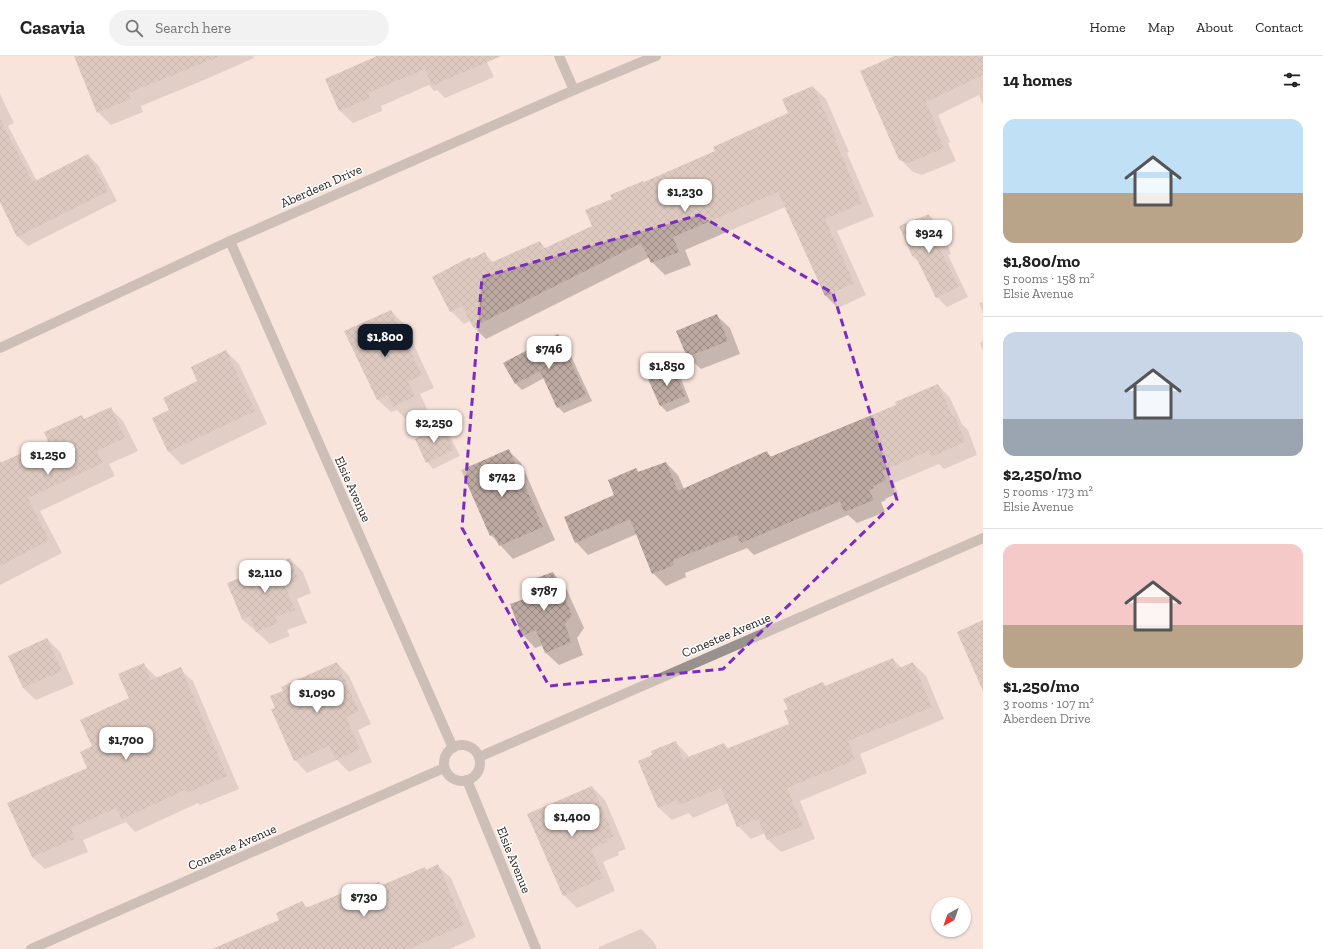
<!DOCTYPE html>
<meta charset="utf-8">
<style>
:root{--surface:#fff;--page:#f2f2f2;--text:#222;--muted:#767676;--line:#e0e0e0;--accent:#111827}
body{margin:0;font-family:"Zilla Slab",serif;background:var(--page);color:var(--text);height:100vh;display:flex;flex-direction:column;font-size:15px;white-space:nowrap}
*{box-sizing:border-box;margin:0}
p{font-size:13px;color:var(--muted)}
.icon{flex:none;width:22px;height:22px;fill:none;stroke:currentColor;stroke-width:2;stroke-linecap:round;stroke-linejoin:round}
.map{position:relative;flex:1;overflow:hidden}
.drawer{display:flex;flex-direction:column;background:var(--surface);width:340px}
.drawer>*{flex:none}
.needle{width:26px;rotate:220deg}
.buttons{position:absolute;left:931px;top:841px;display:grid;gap:8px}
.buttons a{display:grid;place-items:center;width:40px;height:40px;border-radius:50%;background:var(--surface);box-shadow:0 1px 3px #0004;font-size:20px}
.price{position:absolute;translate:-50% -34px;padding:0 9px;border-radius:8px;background:#fff;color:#222;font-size:13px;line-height:26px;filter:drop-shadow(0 1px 2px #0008)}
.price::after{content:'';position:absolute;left:50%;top:24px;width:12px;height:9px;margin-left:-6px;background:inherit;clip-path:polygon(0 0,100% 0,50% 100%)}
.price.current{background:var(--accent);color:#fff}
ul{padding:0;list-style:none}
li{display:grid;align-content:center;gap:8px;height:212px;padding:0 20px}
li+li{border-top:1px solid var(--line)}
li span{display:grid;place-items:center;height:124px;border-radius:12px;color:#555}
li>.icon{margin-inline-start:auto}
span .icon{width:72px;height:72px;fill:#fffc;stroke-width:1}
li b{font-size:17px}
h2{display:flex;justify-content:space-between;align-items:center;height:48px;padding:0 20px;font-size:17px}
header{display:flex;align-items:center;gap:24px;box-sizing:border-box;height:56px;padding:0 20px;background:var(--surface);border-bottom:1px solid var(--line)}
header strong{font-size:19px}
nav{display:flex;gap:22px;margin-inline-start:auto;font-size:14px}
.search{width:280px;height:36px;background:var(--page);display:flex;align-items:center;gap:10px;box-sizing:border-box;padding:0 14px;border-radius:22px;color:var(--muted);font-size:15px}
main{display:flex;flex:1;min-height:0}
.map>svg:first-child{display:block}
</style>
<header>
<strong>Casavia</strong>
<div class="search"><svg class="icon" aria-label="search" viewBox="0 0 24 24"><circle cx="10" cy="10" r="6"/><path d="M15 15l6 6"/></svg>Search here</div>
<nav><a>Home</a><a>Map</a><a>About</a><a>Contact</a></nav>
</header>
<main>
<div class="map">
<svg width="983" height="893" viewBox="0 0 983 893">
<defs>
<pattern id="building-cross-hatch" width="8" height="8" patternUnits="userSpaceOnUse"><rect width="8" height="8" fill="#bca9a1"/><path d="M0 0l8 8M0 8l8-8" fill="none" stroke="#998982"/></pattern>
</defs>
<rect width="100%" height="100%" fill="#f8e4db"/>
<g fill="#0003">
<polygon points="80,0 253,0 254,2 204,24 141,50 143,56 111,69 98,56"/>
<polygon points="378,0 494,0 486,4 494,21 445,42 437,34 434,35 429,29 381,50 382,55 353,67 340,55 326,23"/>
<polygon points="896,0 983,0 983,48 979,39 938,59 950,86 948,87 956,105 922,119 913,116 900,103"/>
<polygon points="813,31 826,43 849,96 847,97 874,160 837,175 866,239 838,252 825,239 785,151 685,194 691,209 665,219 652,206 650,201 486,283 473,271 470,265 464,268 451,255 471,204 484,197 494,207 540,186 546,193 593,170 614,143 644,127 716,96 789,58"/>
<polygon points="0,38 14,67 8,70 37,125 88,99 98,109 117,145 28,190 18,181 0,144"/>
<polygon points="929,159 939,169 951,198 948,199 968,241 947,251 937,241 921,208 912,200"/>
<polygon points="983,246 983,257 979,247"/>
<polygon points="391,255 404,268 434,332 420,338 427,353 406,363 397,354 391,356 378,344 345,275"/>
<polygon points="717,260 730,272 740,298 701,313 688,301 678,275"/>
<polygon points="558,279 564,285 592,345 564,357 558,351 544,322 522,334 515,327"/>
<polygon points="983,285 983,295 980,287"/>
<polygon points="226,295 239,308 267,368 182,409 169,396 153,363 170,355 199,326"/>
<polygon points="673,314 680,320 690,346 667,356 661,350 650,324"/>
<polygon points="938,329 950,342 962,368 968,374 977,399 944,413 939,408 894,427 898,437 885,443 886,444 881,446 885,456 857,467 848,459 754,499 747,492 685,517 686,521 666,530 653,517 637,478 588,499 576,486 616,440 636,413 639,417 666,407 678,419 684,433 767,397 772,401 897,349"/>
<polygon points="110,352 123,365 138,395 109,408 115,420 40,455 62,497 0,529 0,405 2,407 49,386 81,360 85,364"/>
<polygon points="443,371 449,378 460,400 433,413 427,406"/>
<polygon points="508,394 521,407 555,484 513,503 491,479"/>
<polygon points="290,503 303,516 311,537 297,543 307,567 287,574 290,580 270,588 242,563"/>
<polygon points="553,517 565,530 584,572 577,582 583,599 559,609 546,597 543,589 535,592 523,579 532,541"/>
<polygon points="47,583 60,596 74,628 36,644 23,632"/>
<polygon points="893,603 902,612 913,607 926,620 944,663 860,698 867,717 800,745 815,783 781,796 768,784 765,777 751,783 738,770 728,747 693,762 689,757 672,764 659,752 654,700 675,686 688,699 689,702 724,688 729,693 790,668 823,627 826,631"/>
<polygon points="337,607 349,620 371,668 358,674 372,706 349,716 337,704 307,717 295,704 276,652"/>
<polygon points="144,609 157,622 180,613 193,625 239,733 200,749 198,747 135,776 126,766 83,784 88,796 45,813 32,801 89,713 93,691 130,643"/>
<polygon points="592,731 605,744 626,793 618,796 619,799 603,806 615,835 577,852 564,839"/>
<polygon points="438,810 451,822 476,881 450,893 215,893 280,864 302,846 308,852 363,829 367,832 378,828 381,831 425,812 427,814"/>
<polygon points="641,873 654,886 657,893 599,893 599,891"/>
</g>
<g fill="url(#building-cross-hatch)">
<polygon points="74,0 218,0 218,1 129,37 131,43 97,57"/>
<polygon points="377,0 501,0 432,30 425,13 368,37 370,42 339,55 325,23"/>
<polygon points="894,0 983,0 983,19 926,46 938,73 936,74 944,92 909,107 899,104 860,15"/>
<polygon points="813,30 837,83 835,84 862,147 825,163 854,227 825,240 778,136 673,181 679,196 651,207 641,187 473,271 462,250 450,256 432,221 470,201 471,203 485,196 490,207 540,185 543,193 592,170 585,154 612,143 610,139 643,125 644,126 715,95 713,91 788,57 782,43"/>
<polygon points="0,63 33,126 88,98 108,135 17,181 0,146"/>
<polygon points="929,158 942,187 938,189 959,231 936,242 915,199 912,200 899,170"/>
<polygon points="391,254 422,319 408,326 415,340 393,351 388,339 377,344 344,275"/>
<polygon points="717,258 728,285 687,301 676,275"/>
<polygon points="558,278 586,339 557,352 540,315 515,328 503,307"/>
<polygon points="226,294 255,355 168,396 152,362 169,354 163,342 197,325 191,311"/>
<polygon points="674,313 685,340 660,350 648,323"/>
<polygon points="938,328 953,361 955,360 965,386 931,401 929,395 882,415 886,424 873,430 874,432 869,434 874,444 844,456 840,445 741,487 737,479 673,504 674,509 652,518 630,463 575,487 564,461 614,439 608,424 636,412 638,416 666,406 678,435 767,395 770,401 821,380 896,349 895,346"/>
<polygon points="111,351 125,382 97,395 103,407 28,442 49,484 0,510 0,407 48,385 44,376 82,359 84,363"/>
<polygon points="443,370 454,394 426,407 415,383"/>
<polygon points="509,393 543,471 499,490 494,478 490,480 461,414"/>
<polygon points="290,502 299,524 285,530 295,554 275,561 278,567 256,576 250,560 242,563 227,527"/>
<polygon points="553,516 572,559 565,568 571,586 545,597 536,574 522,580 510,548 530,541 525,526"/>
<polygon points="983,564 983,635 957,576"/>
<polygon points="47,582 62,615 23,632 8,600"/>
<polygon points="893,602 897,613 913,606 932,651 848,685 855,704 787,732 803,770 767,784 758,763 737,771 721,732 679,749 677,744 658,752 638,705 652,699 651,695 676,685 683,703 724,687 726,693 789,668 784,655 788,653 783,643 823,626 825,630"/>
<polygon points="337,606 359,656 346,661 360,693 336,704 329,690 294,705 271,653 275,652 270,640 283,635 281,631"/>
<polygon points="144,607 151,624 181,611 227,720 187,737 185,734 122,763 116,752 71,772 75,783 32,801 7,747 87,712 80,696 92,690 80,664 129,642 118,618"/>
<polygon points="592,730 614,780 606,784 607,786 591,793 603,822 563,840 527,758"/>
<polygon points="438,808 464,869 409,893 212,893 279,864 276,857 302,845 306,852 364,828 365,832 379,826 380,830 425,811 426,814"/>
</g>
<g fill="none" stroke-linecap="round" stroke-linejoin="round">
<g stroke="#99918e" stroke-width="10">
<polyline points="559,0 574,34"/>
<polyline points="230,185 453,692"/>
<polyline points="0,292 230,185 574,34 656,0"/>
<circle cx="462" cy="707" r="18"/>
<polyline points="479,701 983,482"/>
<polyline points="467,724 536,893"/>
<polyline points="31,893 444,712"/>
</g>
</g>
<path d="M0 0H983V893H0ZM699 159 833 237 897 444 723 613 549 630 462 472 482 221Z" fill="#f8e4db" fill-opacity=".55" fill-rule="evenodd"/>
<path fill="none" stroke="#7b2cbf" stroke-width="3" stroke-dasharray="8 5" stroke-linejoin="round" d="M699 159 833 237 897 444 723 613 549 630 462 472 482 221Z"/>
<g text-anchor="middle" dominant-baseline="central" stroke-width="3" stroke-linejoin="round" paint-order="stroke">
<g font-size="13" fill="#241d1a" stroke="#fff">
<text transform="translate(321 130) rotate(-24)">Aberdeen Drive</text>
<text transform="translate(353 433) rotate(66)">Elsie Avenue</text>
<text transform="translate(726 579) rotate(-23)">Conestee Avenue</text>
<text transform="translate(232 791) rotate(-24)">Conestee Avenue</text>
<text transform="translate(514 804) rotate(68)">Elsie Avenue</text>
</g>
</g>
</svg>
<div class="buttons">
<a><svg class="needle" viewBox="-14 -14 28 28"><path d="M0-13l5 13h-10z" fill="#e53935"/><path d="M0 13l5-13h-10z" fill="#767676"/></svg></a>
</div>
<b class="price" style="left:685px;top:157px">$1,230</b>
<b class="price" style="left:929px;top:198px">$924</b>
<b class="price current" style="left:385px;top:302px">$1,800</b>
<b class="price" style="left:549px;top:314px">$746</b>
<b class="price" style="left:667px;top:331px">$1,850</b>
<b class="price" style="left:434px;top:388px">$2,250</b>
<b class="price" style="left:48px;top:420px">$1,250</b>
<b class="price" style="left:502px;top:442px">$742</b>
<b class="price" style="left:265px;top:538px">$2,110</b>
<b class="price" style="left:544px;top:556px">$787</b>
<b class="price" style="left:317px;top:658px">$1,090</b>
<b class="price" style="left:126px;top:705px">$1,700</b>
<b class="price" style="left:572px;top:782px">$1,400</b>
<b class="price" style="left:364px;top:862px">$730</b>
</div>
<section class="drawer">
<h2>14 homes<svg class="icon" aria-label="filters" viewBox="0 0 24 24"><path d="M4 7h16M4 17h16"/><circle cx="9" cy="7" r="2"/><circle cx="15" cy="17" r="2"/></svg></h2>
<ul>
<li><span style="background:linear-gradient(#bfe0f5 60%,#b9a48a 0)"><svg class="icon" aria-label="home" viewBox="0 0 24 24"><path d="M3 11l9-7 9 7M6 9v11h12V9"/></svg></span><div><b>$1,800/mo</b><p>5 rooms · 158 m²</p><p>Elsie Avenue</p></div></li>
<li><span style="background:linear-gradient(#c9d6e8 70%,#9aa5b1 0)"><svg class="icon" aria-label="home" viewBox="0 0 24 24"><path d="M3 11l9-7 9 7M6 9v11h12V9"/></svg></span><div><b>$2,250/mo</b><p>5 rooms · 173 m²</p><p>Elsie Avenue</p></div></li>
<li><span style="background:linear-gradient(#f6c9c9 65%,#b9a48a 0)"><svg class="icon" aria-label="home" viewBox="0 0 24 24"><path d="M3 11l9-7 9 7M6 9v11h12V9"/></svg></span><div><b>$1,250/mo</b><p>3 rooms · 107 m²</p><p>Aberdeen Drive</p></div></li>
</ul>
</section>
</main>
